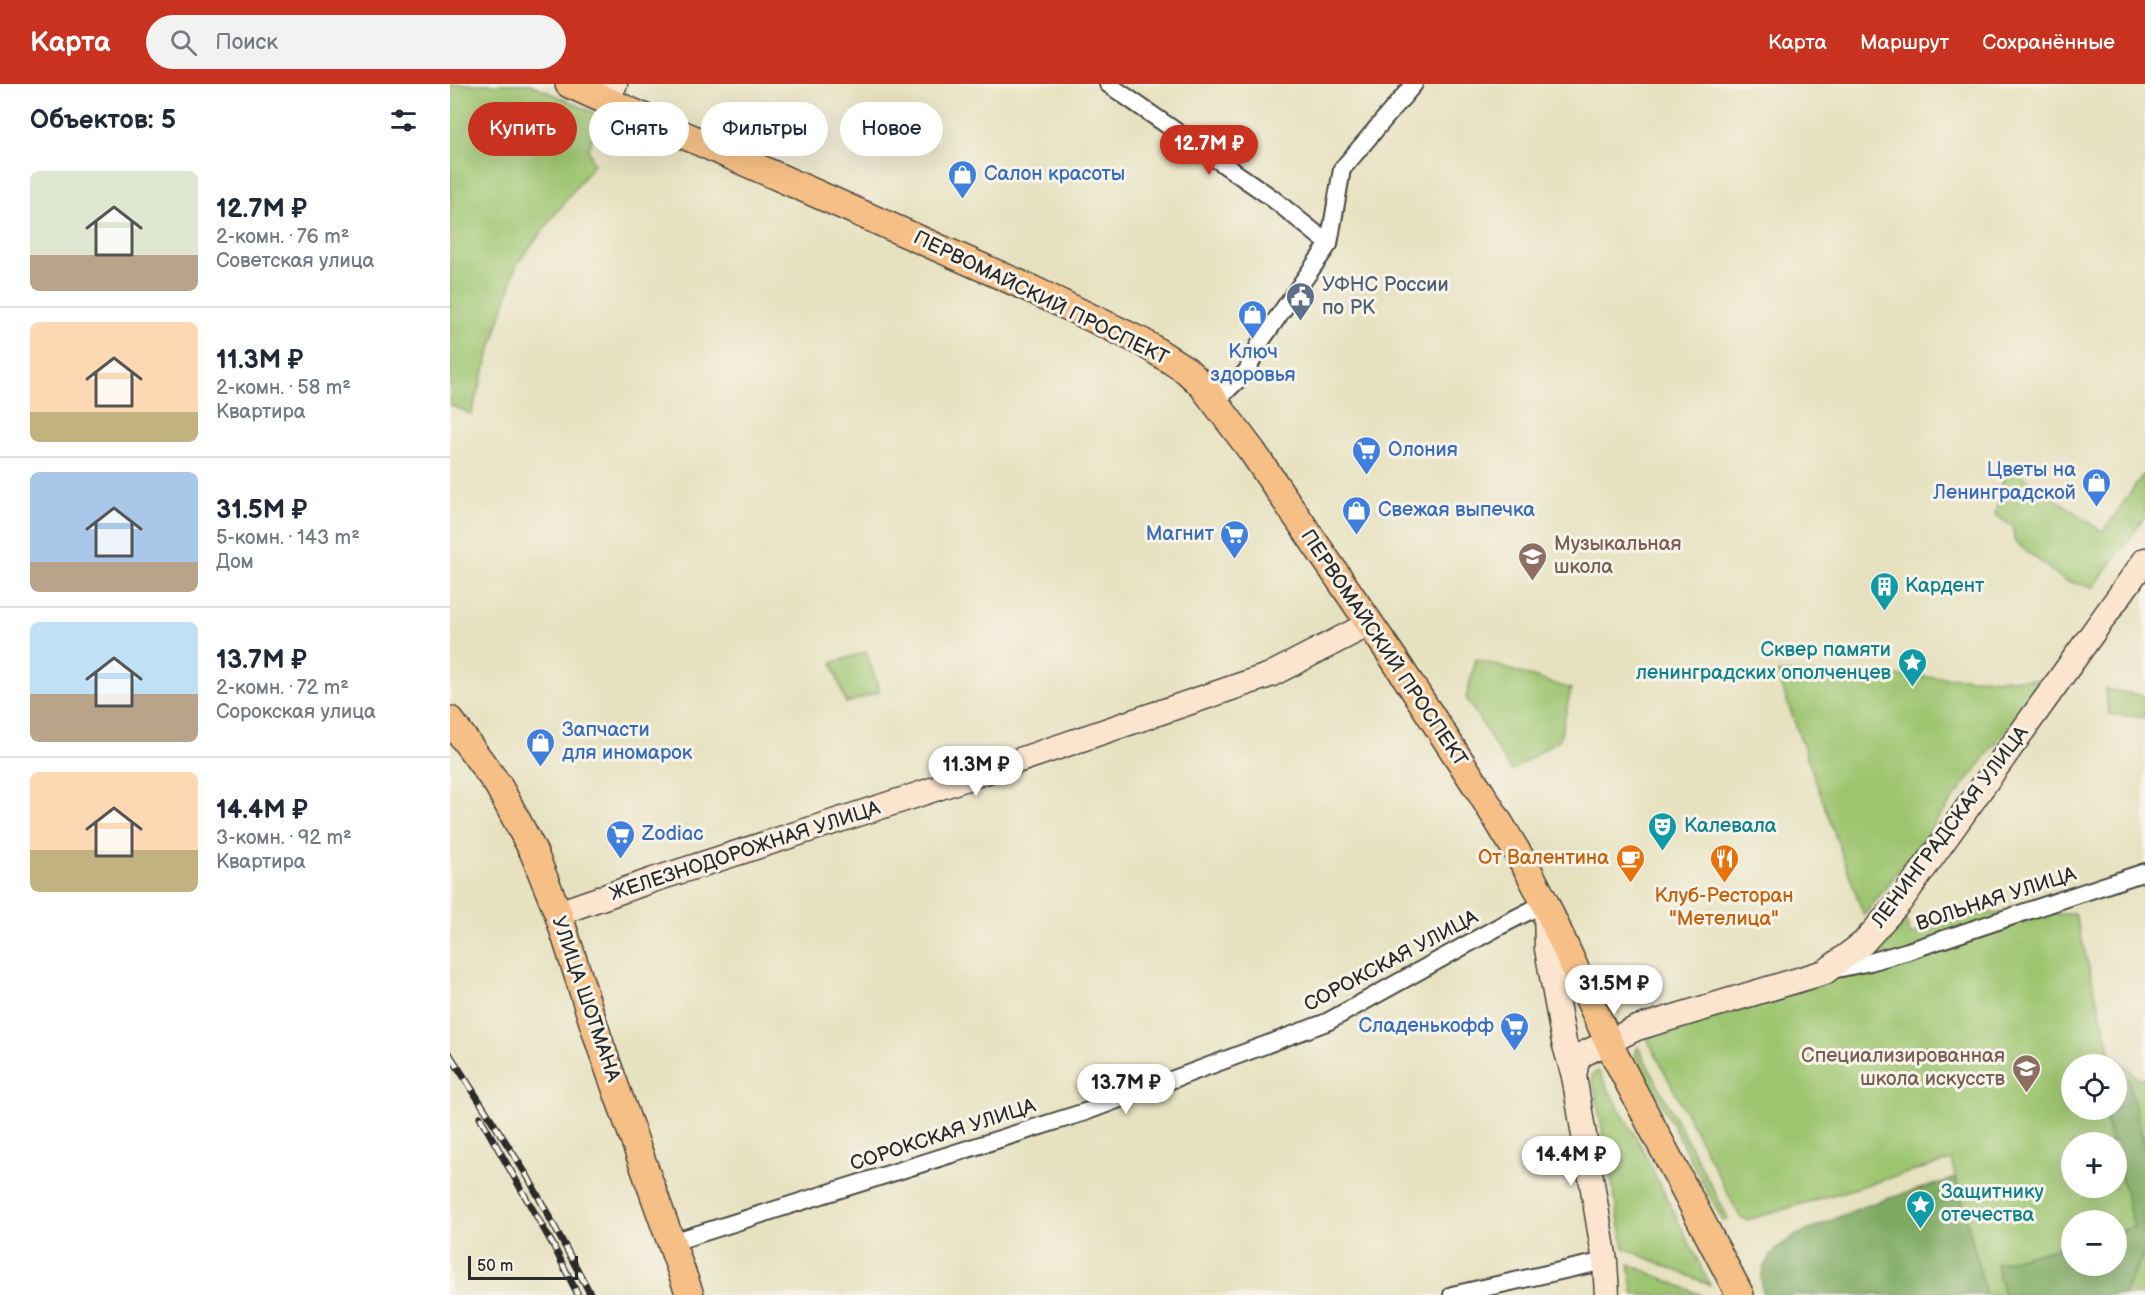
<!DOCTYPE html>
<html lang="ru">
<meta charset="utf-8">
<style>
:root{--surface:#fff;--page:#f2f2f3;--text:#1f2937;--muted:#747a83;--line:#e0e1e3;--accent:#c8321e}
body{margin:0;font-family:"Balsamiq Sans",sans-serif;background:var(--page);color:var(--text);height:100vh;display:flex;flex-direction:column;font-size:22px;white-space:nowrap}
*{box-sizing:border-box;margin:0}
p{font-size:20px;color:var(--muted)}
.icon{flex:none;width:33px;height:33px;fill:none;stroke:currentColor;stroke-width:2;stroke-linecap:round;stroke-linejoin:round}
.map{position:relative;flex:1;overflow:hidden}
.panel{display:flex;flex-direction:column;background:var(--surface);width:450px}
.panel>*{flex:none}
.top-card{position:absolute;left:18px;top:18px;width:570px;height:54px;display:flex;gap:12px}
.fabs{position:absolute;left:1611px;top:970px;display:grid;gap:12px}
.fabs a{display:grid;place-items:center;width:66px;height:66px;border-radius:50%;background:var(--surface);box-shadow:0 6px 24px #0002;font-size:30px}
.scale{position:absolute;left:18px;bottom:15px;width:110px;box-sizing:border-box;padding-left:6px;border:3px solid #2b2b2b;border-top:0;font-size:16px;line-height:21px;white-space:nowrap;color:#2b2b2b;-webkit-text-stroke:4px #f7f3e8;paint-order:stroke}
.price{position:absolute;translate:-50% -51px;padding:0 14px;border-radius:21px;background:#fff;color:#222;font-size:20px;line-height:39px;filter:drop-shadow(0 2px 3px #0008)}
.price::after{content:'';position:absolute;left:50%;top:36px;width:18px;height:14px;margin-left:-9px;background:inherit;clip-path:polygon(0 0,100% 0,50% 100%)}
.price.current{background:var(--accent);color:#fff}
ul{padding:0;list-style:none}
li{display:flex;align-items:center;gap:18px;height:150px;padding:0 30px}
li+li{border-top:2px solid var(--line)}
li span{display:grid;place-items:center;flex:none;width:168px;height:120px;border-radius:9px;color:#555}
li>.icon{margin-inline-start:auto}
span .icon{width:72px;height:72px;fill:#fffc;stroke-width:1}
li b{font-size:26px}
h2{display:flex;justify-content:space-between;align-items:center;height:72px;padding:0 30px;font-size:26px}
.chip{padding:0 21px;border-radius:27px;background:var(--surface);box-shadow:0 6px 24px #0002;font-size:21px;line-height:54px}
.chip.current{background:var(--accent);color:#fff}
header{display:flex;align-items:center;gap:36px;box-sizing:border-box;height:84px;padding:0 30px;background:var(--accent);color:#fff}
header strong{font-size:28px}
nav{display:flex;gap:33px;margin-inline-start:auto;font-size:21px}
.search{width:420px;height:54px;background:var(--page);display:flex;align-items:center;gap:15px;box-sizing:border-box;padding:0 21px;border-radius:33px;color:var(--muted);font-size:22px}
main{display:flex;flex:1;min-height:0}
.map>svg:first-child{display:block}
</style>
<header>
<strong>Карта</strong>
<div class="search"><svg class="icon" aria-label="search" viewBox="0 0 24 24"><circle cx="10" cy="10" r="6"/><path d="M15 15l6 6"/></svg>Поиск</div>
<nav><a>Карта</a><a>Маршрут</a><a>Сохранённые</a></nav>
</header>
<main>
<section class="panel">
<h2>Объектов: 5<svg class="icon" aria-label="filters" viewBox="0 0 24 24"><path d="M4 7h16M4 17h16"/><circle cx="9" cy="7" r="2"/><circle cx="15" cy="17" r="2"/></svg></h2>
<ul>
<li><span style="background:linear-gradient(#dfe7d0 70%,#b9a48a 0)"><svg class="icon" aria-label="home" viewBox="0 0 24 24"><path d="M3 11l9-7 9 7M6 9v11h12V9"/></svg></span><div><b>12.7M ₽</b><p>2-комн. · 76 m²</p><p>Советская улица</p></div></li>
<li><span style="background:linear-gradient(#ffd9b3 75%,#c2b280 0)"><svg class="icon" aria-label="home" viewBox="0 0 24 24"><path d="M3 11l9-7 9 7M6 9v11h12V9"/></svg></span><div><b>11.3M ₽</b><p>2-комн. · 58 m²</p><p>Квартира</p></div></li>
<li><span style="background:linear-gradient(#a9c7e8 75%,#b9a48a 0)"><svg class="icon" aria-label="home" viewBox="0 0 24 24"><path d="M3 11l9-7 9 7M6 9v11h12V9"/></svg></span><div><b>31.5M ₽</b><p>5-комн. · 143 m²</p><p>Дом</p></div></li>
<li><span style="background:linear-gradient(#bfe0f5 60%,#b9a48a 0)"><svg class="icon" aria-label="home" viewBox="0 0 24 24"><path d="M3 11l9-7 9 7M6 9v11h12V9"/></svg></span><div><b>13.7M ₽</b><p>2-комн. · 72 m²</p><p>Сорокская улица</p></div></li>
<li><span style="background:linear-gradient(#ffd9b3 65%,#c2b280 0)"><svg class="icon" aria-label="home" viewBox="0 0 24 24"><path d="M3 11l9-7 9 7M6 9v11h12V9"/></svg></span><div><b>14.4M ₽</b><p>3-комн. · 92 m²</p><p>Квартира</p></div></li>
</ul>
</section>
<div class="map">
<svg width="1695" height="1211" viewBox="0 0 1695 1211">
<rect width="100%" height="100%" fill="#f7f3e8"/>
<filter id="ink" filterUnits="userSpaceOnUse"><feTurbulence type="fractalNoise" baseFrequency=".0167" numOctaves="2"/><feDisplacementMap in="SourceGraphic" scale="12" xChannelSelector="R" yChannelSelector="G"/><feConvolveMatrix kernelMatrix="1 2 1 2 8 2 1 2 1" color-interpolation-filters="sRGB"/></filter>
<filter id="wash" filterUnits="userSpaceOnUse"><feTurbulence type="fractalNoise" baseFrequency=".008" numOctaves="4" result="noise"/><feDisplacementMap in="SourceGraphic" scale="24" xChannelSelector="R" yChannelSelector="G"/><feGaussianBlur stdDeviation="1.35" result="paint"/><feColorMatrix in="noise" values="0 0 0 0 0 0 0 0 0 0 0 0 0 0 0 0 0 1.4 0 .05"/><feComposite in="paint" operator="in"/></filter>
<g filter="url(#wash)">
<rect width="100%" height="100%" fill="#e6e1be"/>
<g fill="#9dc570" stroke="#64784e" stroke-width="1.5">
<polygon points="0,0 80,0 152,32 138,65 144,80 67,180 21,330 0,321"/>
<polygon points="1556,380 1653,448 1695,388 1695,433 1644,503 1615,497 1564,457 1563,443 1545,431"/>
<polygon points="416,568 430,608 396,619 382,579"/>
<polygon points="1026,575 1121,605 1110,655 1061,687 1016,614"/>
<polygon points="1327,589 1594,596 1414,832"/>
<polygon points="1655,605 1695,612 1695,634 1659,630"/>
<polygon points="1453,828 1460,851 1531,829 1625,830 1661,969 1688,994 1695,994 1695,1065 1678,994 1667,990 1666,981 1622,981 1622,1026 1653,1026 1662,1059 1622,1059 1622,1104 1666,1104 1667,1077 1684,1143 1667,1148 1666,1137 1622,1137 1621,1160 1546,1180 1554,1211 1536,1211 1501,1076 1297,1136 1290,1133 1198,956 1198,952 1370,900 1423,868"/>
<polygon points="1188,963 1278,1134 1273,1137 1185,970"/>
<polygon points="1148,987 1191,1062 1260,1201 1174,1164 1142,991"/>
<polygon points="1695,1167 1695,1211 1673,1211"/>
<polygon points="1179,1180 1251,1211 1184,1211"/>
</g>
<g fill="#7eaa62" stroke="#546a46" stroke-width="1.5">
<polygon points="1667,990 1678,994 1695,1065 1695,1167 1673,1211 1554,1211 1546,1180 1621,1160 1622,1182 1666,1182 1667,1148 1684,1143 1667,1077 1666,1059 1662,1059 1653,1026 1666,1026"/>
<polygon points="1506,1094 1536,1211 1313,1211 1311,1193 1315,1180 1328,1163 1347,1151 1417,1121"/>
</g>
</g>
<g filter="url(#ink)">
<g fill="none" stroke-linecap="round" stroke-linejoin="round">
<defs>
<g id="street">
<polyline points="658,0 822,114 879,160"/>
<polyline points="766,317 797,287 811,257 879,160 892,85 964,0"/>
<polyline points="1382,886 1420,878 1458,867 1695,788"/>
<polyline points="223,1158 635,1028 877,938 1050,842 1095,819"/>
<polyline points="1002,1211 1155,1177"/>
</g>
<g id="secondary">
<polyline points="156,17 165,0"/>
<polyline points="1096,823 1097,865 1114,958 1124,992 1155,1177 1157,1211"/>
<polyline points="108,829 203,796 461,713 820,591 919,540"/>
<polyline points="1124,992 1127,977 1133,970 1187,944 1375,888 1413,859 1450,818 1695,476"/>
</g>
<g id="primary">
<polyline points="119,0 581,205 692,258 736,286 752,301 802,367 944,575 1031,709 1078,786 1095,819 1166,974 1290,1211"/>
<polyline points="0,636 48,701 83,767 108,829 151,963 240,1211"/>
</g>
</defs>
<use href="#street" stroke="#474641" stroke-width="20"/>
<use href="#secondary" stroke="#474641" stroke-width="27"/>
<use href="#primary" stroke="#474641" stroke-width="30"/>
<use href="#street" stroke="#fff" stroke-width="16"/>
<use href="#secondary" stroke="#fbe5cf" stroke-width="24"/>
<use href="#primary" stroke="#f5bf86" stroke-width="27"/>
<defs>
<g id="rail">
<polyline points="0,971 78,1093 141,1211"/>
<polyline points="30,1033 103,1161 128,1211"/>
</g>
</defs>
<use href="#rail" stroke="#2b2b2b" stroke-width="7"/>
<use href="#rail" stroke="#f7f3e8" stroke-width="4.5" stroke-dasharray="14" stroke-linecap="butt"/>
</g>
</g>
<defs>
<symbol id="shop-pin" viewBox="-11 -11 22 30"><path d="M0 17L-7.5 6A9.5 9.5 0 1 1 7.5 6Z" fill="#3f7fe0" stroke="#f7f3e8"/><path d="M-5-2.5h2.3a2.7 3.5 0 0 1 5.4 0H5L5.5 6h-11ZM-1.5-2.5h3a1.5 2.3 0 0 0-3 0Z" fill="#fff"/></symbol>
<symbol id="civic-pin" viewBox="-11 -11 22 30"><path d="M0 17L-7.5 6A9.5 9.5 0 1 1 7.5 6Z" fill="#5c6f8a" stroke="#f7f3e8"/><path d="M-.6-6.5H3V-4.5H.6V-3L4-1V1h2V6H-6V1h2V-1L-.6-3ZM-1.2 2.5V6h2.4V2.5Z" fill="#fff"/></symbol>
<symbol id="supermarket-pin" viewBox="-11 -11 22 30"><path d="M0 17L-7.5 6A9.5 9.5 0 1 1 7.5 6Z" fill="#3f7fe0" stroke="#f7f3e8"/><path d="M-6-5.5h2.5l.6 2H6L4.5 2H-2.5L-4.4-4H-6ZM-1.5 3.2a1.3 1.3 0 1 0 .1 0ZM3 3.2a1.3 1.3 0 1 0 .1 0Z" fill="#fff"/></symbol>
<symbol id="school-pin" viewBox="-11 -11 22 30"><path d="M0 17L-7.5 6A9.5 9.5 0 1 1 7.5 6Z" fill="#8d6e63" stroke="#f7f3e8"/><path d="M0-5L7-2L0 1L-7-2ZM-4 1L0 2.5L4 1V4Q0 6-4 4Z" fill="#fff"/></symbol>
<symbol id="building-pin" viewBox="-11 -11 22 30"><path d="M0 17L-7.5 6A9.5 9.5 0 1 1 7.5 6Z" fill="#0f9aa8" stroke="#f7f3e8"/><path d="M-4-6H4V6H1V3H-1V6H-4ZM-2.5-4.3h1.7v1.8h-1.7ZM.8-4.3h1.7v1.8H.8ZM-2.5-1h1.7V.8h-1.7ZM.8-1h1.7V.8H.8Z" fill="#fff"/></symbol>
<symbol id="sight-pin" viewBox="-11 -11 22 30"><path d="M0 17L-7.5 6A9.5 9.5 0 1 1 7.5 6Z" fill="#0f9aa8" stroke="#f7f3e8"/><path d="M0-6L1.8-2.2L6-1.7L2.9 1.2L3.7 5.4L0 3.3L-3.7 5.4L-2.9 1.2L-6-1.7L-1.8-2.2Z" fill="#fff"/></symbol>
<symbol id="theatre-pin" viewBox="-11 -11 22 30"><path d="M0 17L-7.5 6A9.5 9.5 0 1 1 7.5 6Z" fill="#0f9aa8" stroke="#f7f3e8"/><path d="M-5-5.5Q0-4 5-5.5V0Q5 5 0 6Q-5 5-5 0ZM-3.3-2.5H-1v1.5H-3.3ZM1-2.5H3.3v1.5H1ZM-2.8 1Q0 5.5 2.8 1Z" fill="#fff"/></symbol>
<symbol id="cafe-pin" viewBox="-11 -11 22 30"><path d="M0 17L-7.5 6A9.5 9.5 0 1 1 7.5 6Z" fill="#e8710a" stroke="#f7f3e8"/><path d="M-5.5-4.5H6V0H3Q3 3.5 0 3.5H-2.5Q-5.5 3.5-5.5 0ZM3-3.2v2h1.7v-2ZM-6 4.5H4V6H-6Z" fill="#fff"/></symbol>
<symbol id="restaurant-pin" viewBox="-11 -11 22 30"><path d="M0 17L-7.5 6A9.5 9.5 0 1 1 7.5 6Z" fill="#e8710a" stroke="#f7f3e8"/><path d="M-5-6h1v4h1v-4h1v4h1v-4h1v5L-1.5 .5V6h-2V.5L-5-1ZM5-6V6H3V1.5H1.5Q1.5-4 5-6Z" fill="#fff"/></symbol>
</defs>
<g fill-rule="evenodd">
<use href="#shop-pin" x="496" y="74" width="33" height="45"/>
<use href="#civic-pin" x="834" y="196" width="33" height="45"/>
<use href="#shop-pin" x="786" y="214" width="33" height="45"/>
<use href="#supermarket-pin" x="900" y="350" width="33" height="45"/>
<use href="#shop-pin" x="1630" y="382" width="33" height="45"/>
<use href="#shop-pin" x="890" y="410" width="33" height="45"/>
<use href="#supermarket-pin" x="768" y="434" width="33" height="45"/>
<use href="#school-pin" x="1066" y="456" width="33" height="45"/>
<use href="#building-pin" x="1418" y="486" width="33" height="45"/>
<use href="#sight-pin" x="1446" y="562" width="33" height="45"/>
<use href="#shop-pin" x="74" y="642" width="33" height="45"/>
<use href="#theatre-pin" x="1196" y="726" width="33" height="45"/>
<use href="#supermarket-pin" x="154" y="734" width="33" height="45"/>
<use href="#cafe-pin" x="1164" y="758" width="33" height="45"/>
<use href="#restaurant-pin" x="1258" y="758" width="33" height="45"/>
<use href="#supermarket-pin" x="1048" y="926" width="33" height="45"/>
<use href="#school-pin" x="1560" y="968" width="33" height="45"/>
<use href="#sight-pin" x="1454" y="1104" width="33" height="45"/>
</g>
<g text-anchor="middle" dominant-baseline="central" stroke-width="6" stroke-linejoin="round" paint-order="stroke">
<g font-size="20" fill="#366cbe" stroke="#f7f3e8" text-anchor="start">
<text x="534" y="90">Салон красоты</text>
<text x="803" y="268" text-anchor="middle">Ключ<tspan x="803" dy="23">здоровья</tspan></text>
<text x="938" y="366">Олония</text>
<text x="1626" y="386" text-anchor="end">Цветы на<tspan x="1626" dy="23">Ленинградской</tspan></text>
<text x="928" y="426">Свежая выпечка</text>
<text x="764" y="450" text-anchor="end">Магнит</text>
<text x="112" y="646">Запчасти<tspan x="112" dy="23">для иномарок</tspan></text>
<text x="192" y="750">Zodiac</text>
<text x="1044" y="942" text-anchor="end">Сладенькофф</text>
</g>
<g font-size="20" fill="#4e5e75" stroke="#f7f3e8" text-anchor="start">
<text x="872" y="201">УФНС России<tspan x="872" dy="23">по РК</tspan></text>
</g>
<g font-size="20" fill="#2b2b2b" stroke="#f7f3e8">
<text transform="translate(591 214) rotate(26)">ПЕРВОМАЙСКИЙ ПРОСПЕКТ</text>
<text transform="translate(934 564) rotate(56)">ПЕРВОМАЙСКИЙ ПРОСПЕКТ</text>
<text transform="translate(1500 743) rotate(-53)">ЛЕНИНГРАДСКАЯ УЛИЦА</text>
<text transform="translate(295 767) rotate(-18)">ЖЕЛЕЗНОДОРОЖНАЯ УЛИЦА</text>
<text transform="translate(1546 815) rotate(-18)">ВОЛЬНАЯ УЛИЦА</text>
<text transform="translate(941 877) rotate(-28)">СОРОКСКАЯ УЛИЦА</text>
<text transform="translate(136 915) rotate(71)">УЛИЦА ШОТМАНА</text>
<text transform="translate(493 1051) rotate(-18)">СОРОКСКАЯ УЛИЦА</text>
</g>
<g font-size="20" fill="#785e54" stroke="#f7f3e8" text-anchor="start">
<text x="1104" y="460">Музыкальная<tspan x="1104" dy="23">школа</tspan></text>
<text x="1555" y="972" text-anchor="end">Специализированная<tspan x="1555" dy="23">школа искусств</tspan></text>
</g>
<g font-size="20" fill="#0d838f" stroke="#f7f3e8" text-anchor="start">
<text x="1455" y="502">Кардент</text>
<text x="1441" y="566" text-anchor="end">Сквер памяти<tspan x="1441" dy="23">ленинградских ополченцев</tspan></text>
<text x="1234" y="742">Калевала</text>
<text x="1491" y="1108">Защитнику<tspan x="1491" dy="23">отечества</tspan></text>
</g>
<g font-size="20" fill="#c56008" stroke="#f7f3e8" text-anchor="end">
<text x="1159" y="774">От Валентина</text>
<text x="1274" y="812" text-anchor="middle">Клуб-Ресторан<tspan x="1274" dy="23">"Метелица"</tspan></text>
</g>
</g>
</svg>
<div class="fabs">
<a><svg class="icon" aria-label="locate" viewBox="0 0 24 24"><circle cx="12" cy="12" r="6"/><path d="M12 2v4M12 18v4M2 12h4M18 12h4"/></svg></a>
<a>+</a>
<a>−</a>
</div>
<div class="scale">50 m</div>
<b class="price current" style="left:759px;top:92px">12.7M ₽</b>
<b class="price" style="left:526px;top:713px">11.3M ₽</b>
<b class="price" style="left:1164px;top:932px">31.5M ₽</b>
<b class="price" style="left:676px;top:1031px">13.7M ₽</b>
<b class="price" style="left:1121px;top:1103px">14.4M ₽</b>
<div class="top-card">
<a class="chip current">Купить</a>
<a class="chip">Снять</a>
<a class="chip">Фильтры</a>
<a class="chip">Новое</a>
</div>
</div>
</main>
